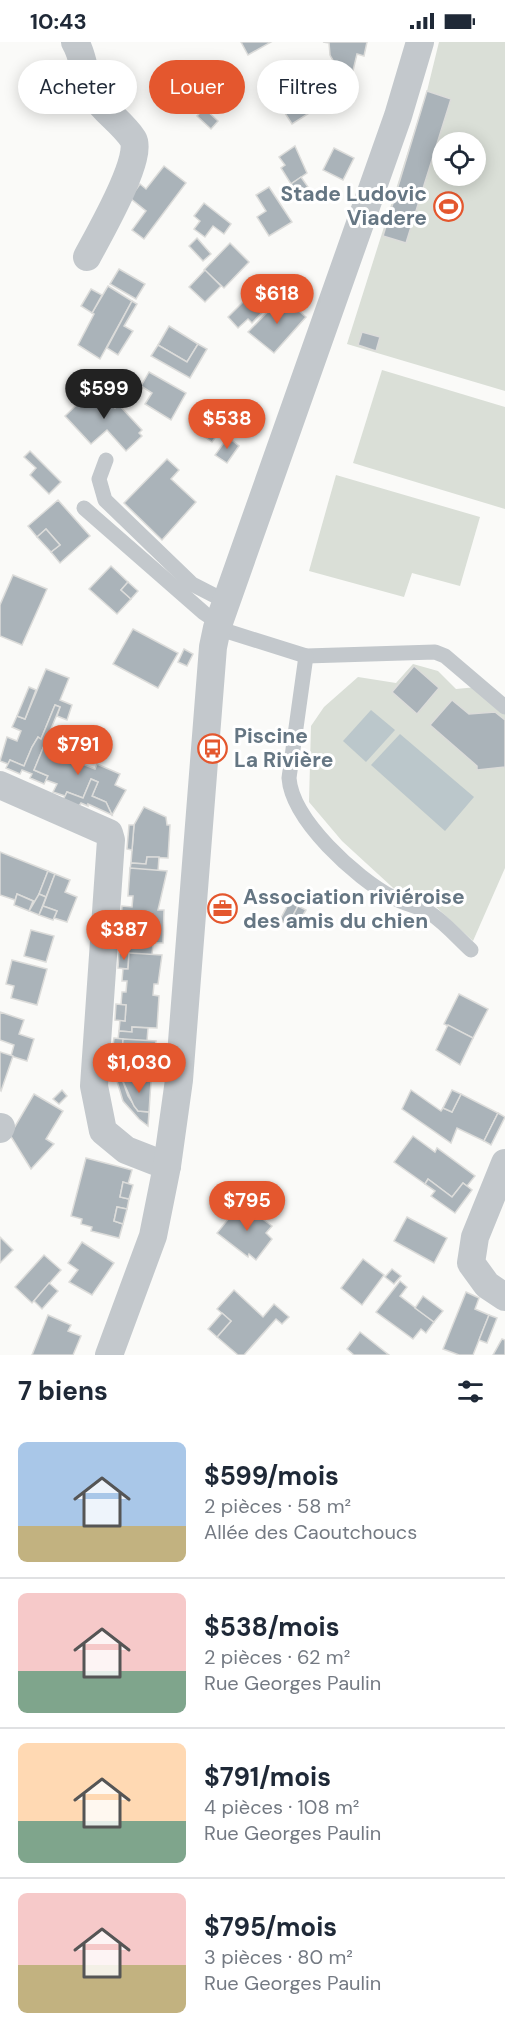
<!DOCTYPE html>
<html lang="fr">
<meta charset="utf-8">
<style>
:root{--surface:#fff;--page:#f2f2f3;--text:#1f2937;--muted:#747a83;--line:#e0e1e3;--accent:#e4572e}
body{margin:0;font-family:"DM Sans",sans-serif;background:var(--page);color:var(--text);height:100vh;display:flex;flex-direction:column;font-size:22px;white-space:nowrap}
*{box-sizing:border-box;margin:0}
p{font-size:20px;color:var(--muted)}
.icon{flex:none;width:33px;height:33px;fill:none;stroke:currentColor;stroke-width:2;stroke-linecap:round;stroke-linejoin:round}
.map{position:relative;height:1313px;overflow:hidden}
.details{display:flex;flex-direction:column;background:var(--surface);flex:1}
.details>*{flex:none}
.hud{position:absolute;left:18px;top:18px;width:470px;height:54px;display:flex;gap:12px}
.controls{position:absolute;left:432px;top:90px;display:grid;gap:12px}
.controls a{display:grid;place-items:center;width:54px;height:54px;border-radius:50%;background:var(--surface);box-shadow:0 3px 15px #0003;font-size:30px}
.price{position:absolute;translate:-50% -51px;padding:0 14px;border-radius:21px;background:var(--accent);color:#fff;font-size:20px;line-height:39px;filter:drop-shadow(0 2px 3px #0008)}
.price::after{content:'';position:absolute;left:50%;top:36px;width:18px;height:14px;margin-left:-9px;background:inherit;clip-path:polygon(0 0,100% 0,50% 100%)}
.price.selected{background:#222;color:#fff}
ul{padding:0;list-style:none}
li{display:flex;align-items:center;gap:18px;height:150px;padding:0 18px}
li+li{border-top:2px solid var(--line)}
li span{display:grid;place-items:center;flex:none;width:168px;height:120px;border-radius:9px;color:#555}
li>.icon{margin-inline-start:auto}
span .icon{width:72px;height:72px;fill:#fffc;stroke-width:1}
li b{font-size:26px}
h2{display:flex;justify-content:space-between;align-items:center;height:72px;padding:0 18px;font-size:26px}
.chip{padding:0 21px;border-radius:27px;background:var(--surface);box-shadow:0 3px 15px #0003;font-size:21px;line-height:54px}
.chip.selected{background:var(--accent);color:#fff}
.status{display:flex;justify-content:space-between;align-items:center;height:42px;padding:0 30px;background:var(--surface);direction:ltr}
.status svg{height:16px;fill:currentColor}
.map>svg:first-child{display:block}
</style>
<div class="status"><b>10:43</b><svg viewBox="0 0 49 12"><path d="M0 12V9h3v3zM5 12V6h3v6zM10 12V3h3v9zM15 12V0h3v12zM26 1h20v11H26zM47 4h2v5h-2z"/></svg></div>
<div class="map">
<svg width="505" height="1313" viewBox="0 0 505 1313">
<rect width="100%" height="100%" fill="#fafaf8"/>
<g fill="#dadfd7" fill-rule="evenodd">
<path d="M439 0H505V349L347 302 427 49ZM442 100H476V134H442Z"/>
<polygon points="382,328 505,365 505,467 353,421"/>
<polygon points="336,433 480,475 460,544 412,531 404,555 309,529"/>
<polygon points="413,622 438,629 456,647 477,645 505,669 505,826 473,899 435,864 403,855 342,799 309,760 311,684 324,665 358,635 396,641"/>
</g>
<g fill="#bbc7cb">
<polygon points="371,668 395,688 366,720 343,699"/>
<polygon points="400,692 474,755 445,789 371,723"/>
</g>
<g fill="#aab3b9" stroke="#dcdcda" stroke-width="1.5">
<polygon points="241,0 271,0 248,13"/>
<polygon points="323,0 367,0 364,14 357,12 351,37 339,29 330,13 329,1"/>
<polygon points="190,39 201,50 193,57 182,47"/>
<polygon points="427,49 451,57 406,201 383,194"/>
<polygon points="305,54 314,68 292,82 283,68"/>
<polygon points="204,66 218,79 211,87 197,74"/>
<polygon points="295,104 307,131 291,142 281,126 285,123 279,115"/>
<polygon points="334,106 354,116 343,138 323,128"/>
<polygon points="164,124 186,141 144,197 132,188 146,169 130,156 140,142 146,147"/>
<polygon points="301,135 308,145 298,152 291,142"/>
<polygon points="269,145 292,180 269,194 257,175 266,169 256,153"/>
<polygon points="204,161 231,182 224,192 213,184 205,195 194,187 200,179 194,174"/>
<polygon points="197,196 211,212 203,219 189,204"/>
<polygon points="230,201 249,220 224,246 204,228"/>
<polygon points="119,227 145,242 136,257 110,242"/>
<polygon points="205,228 221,244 205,260 189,245"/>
<polygon points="108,244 132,259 100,317 78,303 94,272 92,271"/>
<polygon points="257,246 271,261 252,281 248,277 238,286 228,275"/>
<polygon points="91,247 102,253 92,271 81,264"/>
<polygon points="282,255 306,275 274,311 248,290"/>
<polygon points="132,259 137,262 124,284 133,289 118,313 107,306"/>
<polygon points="169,284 198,302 187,320 158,303"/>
<polygon points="362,290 380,295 376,309 358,303"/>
<polygon points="198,302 207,307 190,336 151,314 158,303 187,320"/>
<polygon points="149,330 186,351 171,378 145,362 152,351 141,344"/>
<polygon points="95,345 115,366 119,363 142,388 139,391 142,394 126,409 107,388 91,402 65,374"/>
<polygon points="205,377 220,389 212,400 196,389"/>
<polygon points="228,395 239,404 227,421 215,413"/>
<polygon points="30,409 61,440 49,452 30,433 36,426 24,415"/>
<polygon points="167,417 179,428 171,437 196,460 162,498 124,461"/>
<polygon points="58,458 90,494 60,521 51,510 60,503 46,487 37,495 28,484"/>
<polygon points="46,487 60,503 51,510 37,495"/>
<polygon points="111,524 128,540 121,548 131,557 117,572 89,547"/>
<polygon points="13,533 47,547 22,603 0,594 0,563"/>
<polygon points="128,540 138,549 131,557 121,548"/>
<polygon points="133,587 178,611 158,646 113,622"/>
<polygon points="184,607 193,612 187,624 178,620"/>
<polygon points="414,624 439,646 417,672 392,650"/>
<polygon points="46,627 69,636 60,658 72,663 67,678 57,674 60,665 55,663 41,697 38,695 32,705 24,724 10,718 8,722 0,719 7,695 17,699 21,689 12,685 17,674 25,677"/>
<polygon points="29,645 36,648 25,677 17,674"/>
<polygon points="452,658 469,672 495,670 505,678 505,725 477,728 477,724 430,683"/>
<polygon points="55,663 60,665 34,728 48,734 44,742 30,736 32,732 22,728 20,732 6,726 10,718 24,724 32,705 38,695 41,697"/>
<polygon points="46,699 70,709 67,716 95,727 97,722 120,732 115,743 126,748 112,773 106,760 92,754 98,740 91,737 83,756 67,750 65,754 53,750 57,742 46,738 48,734 34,728"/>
<polygon points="91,737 98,740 92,754 106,760 112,773 88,762 88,764 81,761 79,764 63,758 67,750 83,756"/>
<polygon points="144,765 166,775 167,783 170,783 168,816 147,815 146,822 131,821 134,783"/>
<polygon points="129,783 134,783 132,808 127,807"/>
<polygon points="0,810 48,829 36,860 17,852 15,858 0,853"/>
<polygon points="147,815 159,815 158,829 130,827 131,821 146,822"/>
<polygon points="130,826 167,829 158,868 164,868 163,901 138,900 138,906 124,906 125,892 130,893 131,879 121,878 122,864 132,865 133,854 128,854"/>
<polygon points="48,829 55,832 46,855 39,852"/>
<polygon points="55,832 70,838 65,850 77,855 67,880 54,876 57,869 43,864"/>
<polygon points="17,852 33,859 29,869 14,863"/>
<polygon points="39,852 46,855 39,873 29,869"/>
<polygon points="290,859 298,864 288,883 280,878"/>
<polygon points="43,864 57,869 53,878 39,873"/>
<polygon points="298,864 306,868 295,886 288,883"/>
<polygon points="121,878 131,879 130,893 120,892"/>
<polygon points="31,888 54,894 46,920 24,914"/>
<polygon points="138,900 153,901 152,913 124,911 124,906 138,906"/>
<polygon points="119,911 129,911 128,927 118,926"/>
<polygon points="129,911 162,913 158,942 154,942 153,953 159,954 157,986 132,985 132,990 119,989 120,978 125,979 126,963 121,963 122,950 126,950 127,939 122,939 123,927 128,927"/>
<polygon points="12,918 47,927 37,963 11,956 14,944 6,942"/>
<polygon points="459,952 488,967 473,996 444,982"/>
<polygon points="116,962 126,963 125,979 115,978"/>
<polygon points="0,970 24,978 19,992 34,997 27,1019 11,1014 14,1003 0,998"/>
<polygon points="448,983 473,996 460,1023 436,1008"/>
<polygon points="132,985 148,986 147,999 118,997 119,989 132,990"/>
<polygon points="114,996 123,997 122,1013 112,1012"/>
<polygon points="123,997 156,999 148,1038 116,1036 118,1012 122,1013"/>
<polygon points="0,1010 13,1014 1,1049 0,1048"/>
<polygon points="116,1036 122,1037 128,1054 138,1069 149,1070 148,1084 139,1077 123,1059"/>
<polygon points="122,1037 151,1039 149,1070 138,1069 134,1064"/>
<polygon points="62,1048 67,1054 59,1062 53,1057"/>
<polygon points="411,1048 441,1069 443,1066 452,1070 461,1052 498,1071 484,1099 457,1086 451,1101 402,1067"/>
<polygon points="452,1048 461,1052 452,1070 443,1066"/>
<polygon points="34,1052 63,1069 46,1097 54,1102 31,1127 10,1093"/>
<polygon points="498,1071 505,1075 491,1103 484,1099"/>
<polygon points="413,1094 435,1110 437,1106 475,1134 467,1144 463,1141 452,1155 428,1137 425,1142 394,1120"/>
<polygon points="86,1116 132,1128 128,1142 123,1140 120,1155 129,1157 127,1167 117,1165 114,1179 123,1182 119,1196 91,1189 92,1185 81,1182 82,1177 71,1174"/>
<polygon points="428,1137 452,1155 463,1141 472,1148 455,1171 431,1154 435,1149 425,1142"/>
<polygon points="123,1140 133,1143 129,1157 120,1155"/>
<polygon points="241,1161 272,1184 266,1191 272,1197 256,1218 249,1212 248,1215 217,1191"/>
<polygon points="117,1165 127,1167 123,1182 114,1179"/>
<polygon points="407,1175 447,1196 434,1221 394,1199"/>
<polygon points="0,1195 13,1208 0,1221"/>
<polygon points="82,1200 114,1221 92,1253 69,1240 78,1228 68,1221"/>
<polygon points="44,1213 61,1228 32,1261 15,1245"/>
<polygon points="363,1217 384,1233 362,1263 341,1246"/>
<polygon points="392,1227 401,1234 394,1242 385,1235"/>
<polygon points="400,1239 407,1245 400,1254 434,1280 426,1291 421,1287 413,1297 376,1270"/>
<polygon points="49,1241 58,1249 42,1267 34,1259"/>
<polygon points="234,1248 263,1275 274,1262 289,1275 282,1282 276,1277 244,1313 238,1313 217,1295 231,1279 217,1267"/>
<polygon points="466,1250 479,1256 475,1267 489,1273 473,1313 459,1313 443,1307"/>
<polygon points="423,1254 443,1269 434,1280 415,1266"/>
<polygon points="222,1271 231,1279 217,1295 208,1287"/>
<polygon points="48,1273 71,1283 68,1289 81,1294 73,1313 32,1313"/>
<polygon points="489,1273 497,1276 487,1301 479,1298"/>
<polygon points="360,1290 389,1313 354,1313 347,1307"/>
<polygon points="502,1297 505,1298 505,1313 493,1313"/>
</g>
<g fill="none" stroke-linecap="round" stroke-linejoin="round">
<g stroke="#c3c8cc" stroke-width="15">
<polyline points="106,418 99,437 105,458 192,542 227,560"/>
<polyline points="84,466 204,571 219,581"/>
<polyline points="217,586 306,614 435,610 445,614 505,665"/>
<path d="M306 614 289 736C292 778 356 836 392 855 404 862 418 864 430 871 445 881 458 896 471 908"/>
</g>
<g stroke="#c3c8cc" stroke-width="28">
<path d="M75 0C85 16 83 36 93 52 103 69 122 80 133 97 144 115 98 194 87 215"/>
<polyline points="0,743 109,791 111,798 94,1044 103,1089 126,1108 167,1124"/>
<polyline points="0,1087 1,1085"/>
<polyline points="505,1121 475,1195 471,1221 487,1243 505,1255"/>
<polyline points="109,1313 153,1194 167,1124 179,1038 213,605 217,586 398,74 420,0"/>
</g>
</g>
<defs>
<symbol id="stadium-ring" viewBox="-11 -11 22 22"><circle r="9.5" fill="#fff" stroke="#e4572e" stroke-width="1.5"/><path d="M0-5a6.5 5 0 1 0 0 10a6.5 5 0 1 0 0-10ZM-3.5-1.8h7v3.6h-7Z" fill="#e4572e"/></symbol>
<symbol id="bus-ring" viewBox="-11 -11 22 22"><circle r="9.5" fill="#fff" stroke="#e4572e" stroke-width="1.5"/><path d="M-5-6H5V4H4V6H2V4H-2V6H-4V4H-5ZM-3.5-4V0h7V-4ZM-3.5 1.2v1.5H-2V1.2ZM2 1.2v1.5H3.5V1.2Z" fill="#e4572e"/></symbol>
<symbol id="office-ring" viewBox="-11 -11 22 22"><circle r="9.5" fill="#fff" stroke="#e4572e" stroke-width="1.5"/><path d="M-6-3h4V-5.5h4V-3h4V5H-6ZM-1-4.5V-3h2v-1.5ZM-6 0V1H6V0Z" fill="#e4572e"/></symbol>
</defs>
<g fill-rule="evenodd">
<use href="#stadium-ring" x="432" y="148" width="33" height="33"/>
<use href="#bus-ring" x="196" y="690" width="33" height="33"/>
<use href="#office-ring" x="206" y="850" width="33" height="33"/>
</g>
<g text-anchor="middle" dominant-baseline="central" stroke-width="6" stroke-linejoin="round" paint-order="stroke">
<g font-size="21" font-weight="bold" fill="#657683" stroke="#fff" text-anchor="start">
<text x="427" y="152" text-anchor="end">Stade Ludovic<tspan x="427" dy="24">Viadere</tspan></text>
<text x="234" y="694">Piscine<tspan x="234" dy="24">La Rivière</tspan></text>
<text x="243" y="855">Association riviéroise<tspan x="243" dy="24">des amis du chien</tspan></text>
</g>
</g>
</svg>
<div class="controls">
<a><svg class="icon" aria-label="locate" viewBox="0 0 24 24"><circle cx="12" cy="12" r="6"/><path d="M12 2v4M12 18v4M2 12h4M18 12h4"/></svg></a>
</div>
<b class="price" style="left:277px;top:283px">$618</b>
<b class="price selected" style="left:104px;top:378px">$599</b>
<b class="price" style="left:227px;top:408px">$538</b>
<b class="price" style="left:78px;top:734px">$791</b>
<b class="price" style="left:124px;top:919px">$387</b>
<b class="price" style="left:139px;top:1052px">$1,030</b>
<b class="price" style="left:247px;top:1190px">$795</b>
<div class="hud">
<a class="chip">Acheter</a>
<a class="chip selected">Louer</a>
<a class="chip">Filtres</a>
</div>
</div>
<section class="details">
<h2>7 biens<svg class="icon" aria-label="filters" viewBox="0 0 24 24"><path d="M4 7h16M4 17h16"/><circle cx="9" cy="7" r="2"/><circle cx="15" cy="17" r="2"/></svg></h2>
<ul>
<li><span style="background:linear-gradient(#a9c7e8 70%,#c2b280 0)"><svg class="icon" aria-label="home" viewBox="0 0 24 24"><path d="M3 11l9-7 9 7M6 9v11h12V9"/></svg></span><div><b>$599/mois</b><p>2 pièces · 58 m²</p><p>Allée des Caoutchoucs</p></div></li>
<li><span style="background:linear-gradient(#f6c9c9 65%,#7fa58c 0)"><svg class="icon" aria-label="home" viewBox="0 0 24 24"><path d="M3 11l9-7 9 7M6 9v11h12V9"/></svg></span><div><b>$538/mois</b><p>2 pièces · 62 m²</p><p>Rue Georges Paulin</p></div></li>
<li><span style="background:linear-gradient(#ffd9b3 65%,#7fa58c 0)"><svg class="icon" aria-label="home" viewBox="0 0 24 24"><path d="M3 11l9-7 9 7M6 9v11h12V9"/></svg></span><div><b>$791/mois</b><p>4 pièces · 108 m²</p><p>Rue Georges Paulin</p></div></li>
<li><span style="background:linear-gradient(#f6c9c9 60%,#c2b280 0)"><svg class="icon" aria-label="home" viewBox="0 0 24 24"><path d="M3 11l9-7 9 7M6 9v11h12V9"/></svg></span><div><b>$795/mois</b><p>3 pièces · 80 m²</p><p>Rue Georges Paulin</p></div></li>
</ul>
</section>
